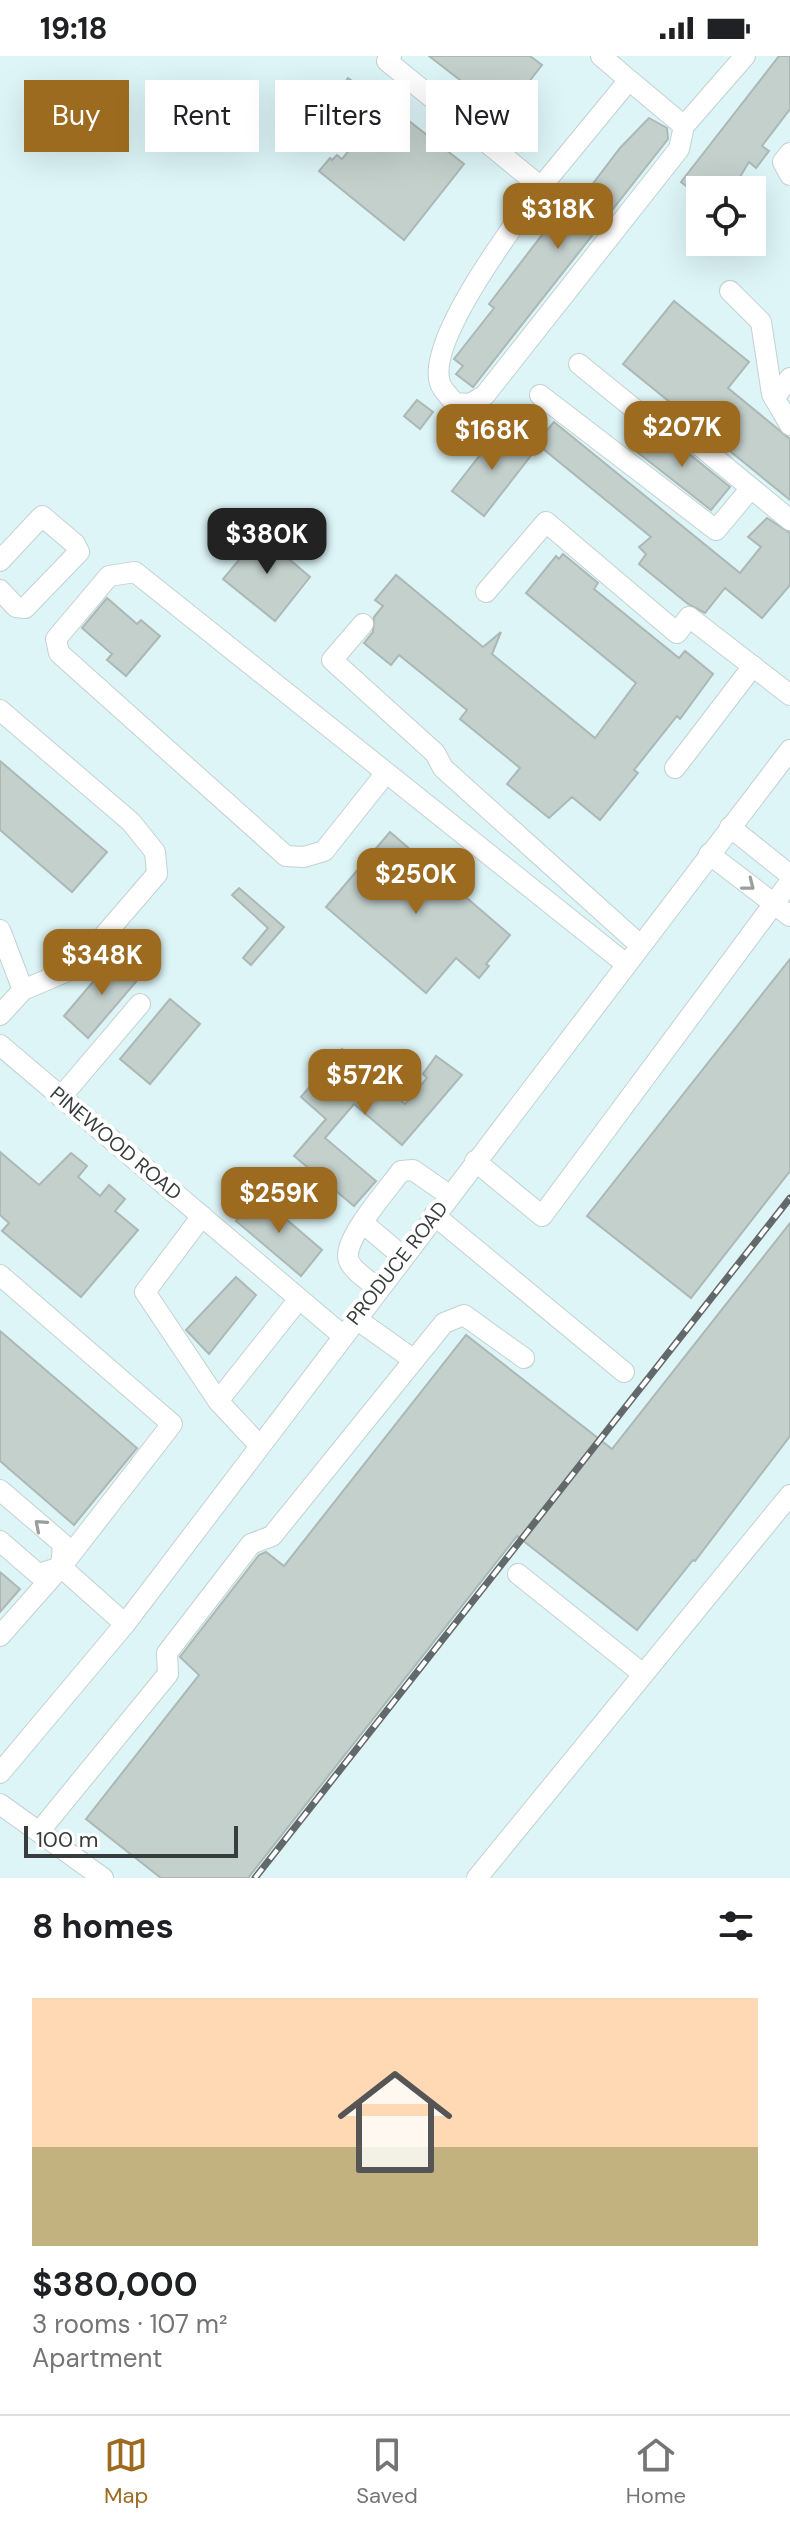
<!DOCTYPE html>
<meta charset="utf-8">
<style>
:root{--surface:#fff;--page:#f2f2f2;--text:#202124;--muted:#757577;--line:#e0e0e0;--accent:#9c6b1f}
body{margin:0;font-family:"DM Sans",sans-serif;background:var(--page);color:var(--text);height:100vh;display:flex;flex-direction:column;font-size:30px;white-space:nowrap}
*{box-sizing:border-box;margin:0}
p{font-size:26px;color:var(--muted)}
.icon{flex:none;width:44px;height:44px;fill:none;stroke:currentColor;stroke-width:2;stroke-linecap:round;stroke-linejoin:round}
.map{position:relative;height:1822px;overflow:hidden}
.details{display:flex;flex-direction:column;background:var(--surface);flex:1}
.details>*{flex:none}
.top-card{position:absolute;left:24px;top:24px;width:742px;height:72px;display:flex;gap:16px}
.controls{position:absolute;left:686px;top:120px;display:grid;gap:16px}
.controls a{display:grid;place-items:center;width:80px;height:80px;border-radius:0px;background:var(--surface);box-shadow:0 8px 32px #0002;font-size:40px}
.scale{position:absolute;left:24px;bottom:20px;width:214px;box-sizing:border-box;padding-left:8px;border:4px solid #373c3d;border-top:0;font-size:22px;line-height:28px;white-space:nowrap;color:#373c3d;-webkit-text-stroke:6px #fff;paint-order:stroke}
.price{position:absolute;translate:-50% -68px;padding:0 18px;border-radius:16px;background:var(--accent);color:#fff;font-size:26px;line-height:52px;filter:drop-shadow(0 2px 4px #0008)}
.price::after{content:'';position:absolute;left:50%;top:48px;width:24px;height:18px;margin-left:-12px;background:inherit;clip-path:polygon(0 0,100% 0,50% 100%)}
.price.selected{background:#222;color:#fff}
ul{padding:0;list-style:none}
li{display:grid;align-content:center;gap:16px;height:424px;padding:0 32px}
li span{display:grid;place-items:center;height:248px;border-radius:0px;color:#555}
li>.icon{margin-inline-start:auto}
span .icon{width:144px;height:144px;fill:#fffc;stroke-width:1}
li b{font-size:34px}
h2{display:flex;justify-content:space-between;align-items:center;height:96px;padding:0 32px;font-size:34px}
.tag{padding:0 28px;border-radius:0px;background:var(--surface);box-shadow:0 8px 32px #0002;font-size:28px;line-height:72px}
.tag.selected{background:var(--accent);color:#fff}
.status{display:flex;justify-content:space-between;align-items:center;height:56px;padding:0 40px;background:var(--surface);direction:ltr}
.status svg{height:22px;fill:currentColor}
.dock{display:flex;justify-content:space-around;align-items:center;height:112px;border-top:2px solid var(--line);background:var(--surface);font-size:22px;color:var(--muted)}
.dock a{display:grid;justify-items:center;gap:4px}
.dock .selected{color:var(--accent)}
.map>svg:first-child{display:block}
</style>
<div class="status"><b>19:18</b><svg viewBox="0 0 49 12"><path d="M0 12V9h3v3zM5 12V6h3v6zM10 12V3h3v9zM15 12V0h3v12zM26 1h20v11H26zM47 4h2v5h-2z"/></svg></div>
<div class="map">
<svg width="790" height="1822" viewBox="0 0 790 1822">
<rect width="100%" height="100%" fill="#f2fdfe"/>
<path fill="#ddf5f7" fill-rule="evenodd" d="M0 0H790V1822H0ZM700 134H752V186H700Z"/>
<g fill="#c3d0cc" stroke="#acb8b5" stroke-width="2">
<polygon points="429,0 530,0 542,9 504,58"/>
<polygon points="779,0 790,0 790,53 762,90 769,95 756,112 749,106 732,134 700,134 700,141 681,126"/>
<polygon points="348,22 358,29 350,41 340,35"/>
<polygon points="386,47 464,108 404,184 319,115 330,102 332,104 337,99 342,103"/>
<polygon points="649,62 667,72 668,83 473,331 456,318 463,310 454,303 494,252 489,248 575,136 582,142 620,92"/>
<polygon points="674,245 749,306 728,332 790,383 790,444 623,308"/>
<polygon points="417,344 433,356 420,373 404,360"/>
<polygon points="554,366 740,517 761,491 748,481 767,462 790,477 790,529 762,562 725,532 705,557 688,548 639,508 646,498 639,491 651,481 536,387"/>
<polygon points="501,372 533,397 484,460 452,435"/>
<polygon points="647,374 663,388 668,381 730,431 711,454 632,392"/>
<polygon points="267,470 277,478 269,486 310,521 275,565 223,523"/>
<polygon points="563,498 598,527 594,533 679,602 685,595 713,618 680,663 677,660 634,714 638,717 600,764 572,741 549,762 507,728 520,712 460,663 467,654 399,599 391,609 364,587 373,576 374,561 383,550 375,544 396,519 483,591 501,576 492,598 595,682 636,627 526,537 556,500 559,503"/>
<polygon points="107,542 137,568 141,564 160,580 126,620 107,604 112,598 82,572"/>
<polygon points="0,705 107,796 72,836 0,774"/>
<polygon points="390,776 510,879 486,908 489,910 479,922 456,902 426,937 326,851"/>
<polygon points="239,832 284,871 251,909 243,902 268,872 232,839"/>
<polygon points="115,900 140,921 88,982 64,960"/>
<polygon points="790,903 790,1115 691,1242 587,1160"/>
<polygon points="170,943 200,968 150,1028 120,1003"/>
<polygon points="342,993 405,1048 427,1022 423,1018 436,1000 462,1019 402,1089 354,1048 325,1082 376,1125 354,1150 294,1100 326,1063 301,1041"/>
<polygon points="0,1096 39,1129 71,1097 87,1110 78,1121 100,1140 109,1129 125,1143 115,1155 138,1174 81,1241 2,1175 9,1167 0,1159"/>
<polygon points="258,1139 322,1194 301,1220 236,1165"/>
<polygon points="790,1167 790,1380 695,1505 693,1504 637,1574 517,1480 248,1822 161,1822 86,1763 199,1619 180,1601 259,1499 266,1496 284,1510 466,1279 612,1393"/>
<polygon points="236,1221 256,1239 209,1298 186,1274"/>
<polygon points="0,1275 137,1392 74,1469 0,1405"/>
<polygon points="0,1516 20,1533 0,1556"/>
</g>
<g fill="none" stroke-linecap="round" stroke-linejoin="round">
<defs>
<g id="minor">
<polyline points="391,0 387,5 541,131 629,24 601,0"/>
<polyline points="629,24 684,70 745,0"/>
<polyline points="790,97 783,106 790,119"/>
<path d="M541 131C516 167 426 284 440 327 442 334 450 341 455 347L470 348 485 339 679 93 684 70"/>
<polyline points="730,235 761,266 772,338 790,369"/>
<polyline points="579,308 643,360 671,366 790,464"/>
<polyline points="540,339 716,474 751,432"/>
<polyline points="774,342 790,322"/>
<polyline points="0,505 42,460 75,488 79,496 25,552 16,551 0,534"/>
<polyline points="486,536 546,466 677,577 689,561 790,639"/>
<polyline points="363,568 332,604 435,697 443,712 640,889"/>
<polyline points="0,654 131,766 155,796 157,818 77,911 23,934 0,959"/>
<polyline points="675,712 753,610"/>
<polyline points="386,717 324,795 304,801 286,800 59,597 56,583 109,520 135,516 626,908"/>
<polyline points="730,771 790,819"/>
<polyline points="709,798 790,860"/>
<polyline points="0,874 23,934"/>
<polyline points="0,989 342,1279"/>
<polyline points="61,1041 140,948"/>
<polyline points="475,1105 542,1160 790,826"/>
<polyline points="434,1159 624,1316"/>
<polyline points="202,1160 145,1236 218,1345"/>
<polyline points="363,1167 402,1200"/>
<polyline points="0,1219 172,1368 61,1511 125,1568"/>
<path d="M378 1232C369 1225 348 1212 348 1200 347 1179 388 1133 401 1115L413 1114 449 1139"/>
<polyline points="355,1262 414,1304"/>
<polyline points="259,1389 218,1345 299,1243"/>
<polyline points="0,1434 63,1488 61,1511 0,1580"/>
<polyline points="0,1485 38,1518 61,1511"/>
<polyline points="518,1518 643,1618"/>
<polyline points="0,1717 125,1568 790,694"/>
<polyline points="0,1748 103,1822"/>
<polyline points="39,1776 168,1618 167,1597 251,1488 272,1480 444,1267 464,1259 524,1302"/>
<polyline points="477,1822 790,1439"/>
</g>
</defs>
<use href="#minor" stroke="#c3d1d2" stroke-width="22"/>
<use href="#minor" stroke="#fff" stroke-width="20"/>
<defs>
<polyline id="rail" points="255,1822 790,1142"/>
</defs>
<use href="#rail" stroke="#63696a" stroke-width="7"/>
<use href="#rail" stroke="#fff" stroke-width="4" stroke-dasharray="12" stroke-linecap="butt"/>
</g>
<defs><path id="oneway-chevron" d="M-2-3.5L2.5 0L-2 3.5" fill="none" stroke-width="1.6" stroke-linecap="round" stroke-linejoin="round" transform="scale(2)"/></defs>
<g stroke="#9b9e9e">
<use href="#oneway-chevron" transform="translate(749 829) rotate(38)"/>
<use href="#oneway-chevron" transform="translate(40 1469) rotate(-139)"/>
</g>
<g text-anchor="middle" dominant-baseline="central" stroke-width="8" stroke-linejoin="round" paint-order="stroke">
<g font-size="20" fill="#373c3d" stroke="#fff">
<text transform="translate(116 1087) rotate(40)">PINEWOOD ROAD</text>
<text transform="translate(397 1207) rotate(-52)">PRODUCE ROAD</text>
</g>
</g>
</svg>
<div class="controls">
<a><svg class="icon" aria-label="locate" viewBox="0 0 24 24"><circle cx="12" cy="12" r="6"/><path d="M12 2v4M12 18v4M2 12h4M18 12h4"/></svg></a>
</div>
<div class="scale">100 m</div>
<b class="price" style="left:558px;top:195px">$318K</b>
<b class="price" style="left:682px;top:413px">$207K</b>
<b class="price" style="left:492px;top:416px">$168K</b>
<b class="price selected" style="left:267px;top:520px">$380K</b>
<b class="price" style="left:416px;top:860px">$250K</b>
<b class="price" style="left:102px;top:941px">$348K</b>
<b class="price" style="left:365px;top:1061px">$572K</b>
<b class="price" style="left:279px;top:1179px">$259K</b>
<div class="top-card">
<a class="tag selected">Buy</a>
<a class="tag">Rent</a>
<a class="tag">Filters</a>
<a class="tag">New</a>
</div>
</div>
<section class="details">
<h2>8 homes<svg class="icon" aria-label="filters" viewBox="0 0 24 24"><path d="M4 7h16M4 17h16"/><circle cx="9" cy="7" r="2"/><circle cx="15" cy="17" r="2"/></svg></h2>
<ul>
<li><span style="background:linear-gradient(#ffd9b3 60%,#c2b280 0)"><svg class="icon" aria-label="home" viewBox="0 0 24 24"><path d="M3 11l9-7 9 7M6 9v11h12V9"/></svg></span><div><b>$380,000</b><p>3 rooms · 107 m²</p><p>Apartment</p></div></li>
</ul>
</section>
<nav class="dock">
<a class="selected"><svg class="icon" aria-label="map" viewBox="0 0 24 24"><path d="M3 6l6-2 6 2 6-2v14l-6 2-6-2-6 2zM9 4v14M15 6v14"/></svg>Map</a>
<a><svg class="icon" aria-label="saved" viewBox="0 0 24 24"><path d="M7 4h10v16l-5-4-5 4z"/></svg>Saved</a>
<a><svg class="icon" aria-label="home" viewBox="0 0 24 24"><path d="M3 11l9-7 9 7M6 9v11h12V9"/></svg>Home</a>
</nav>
